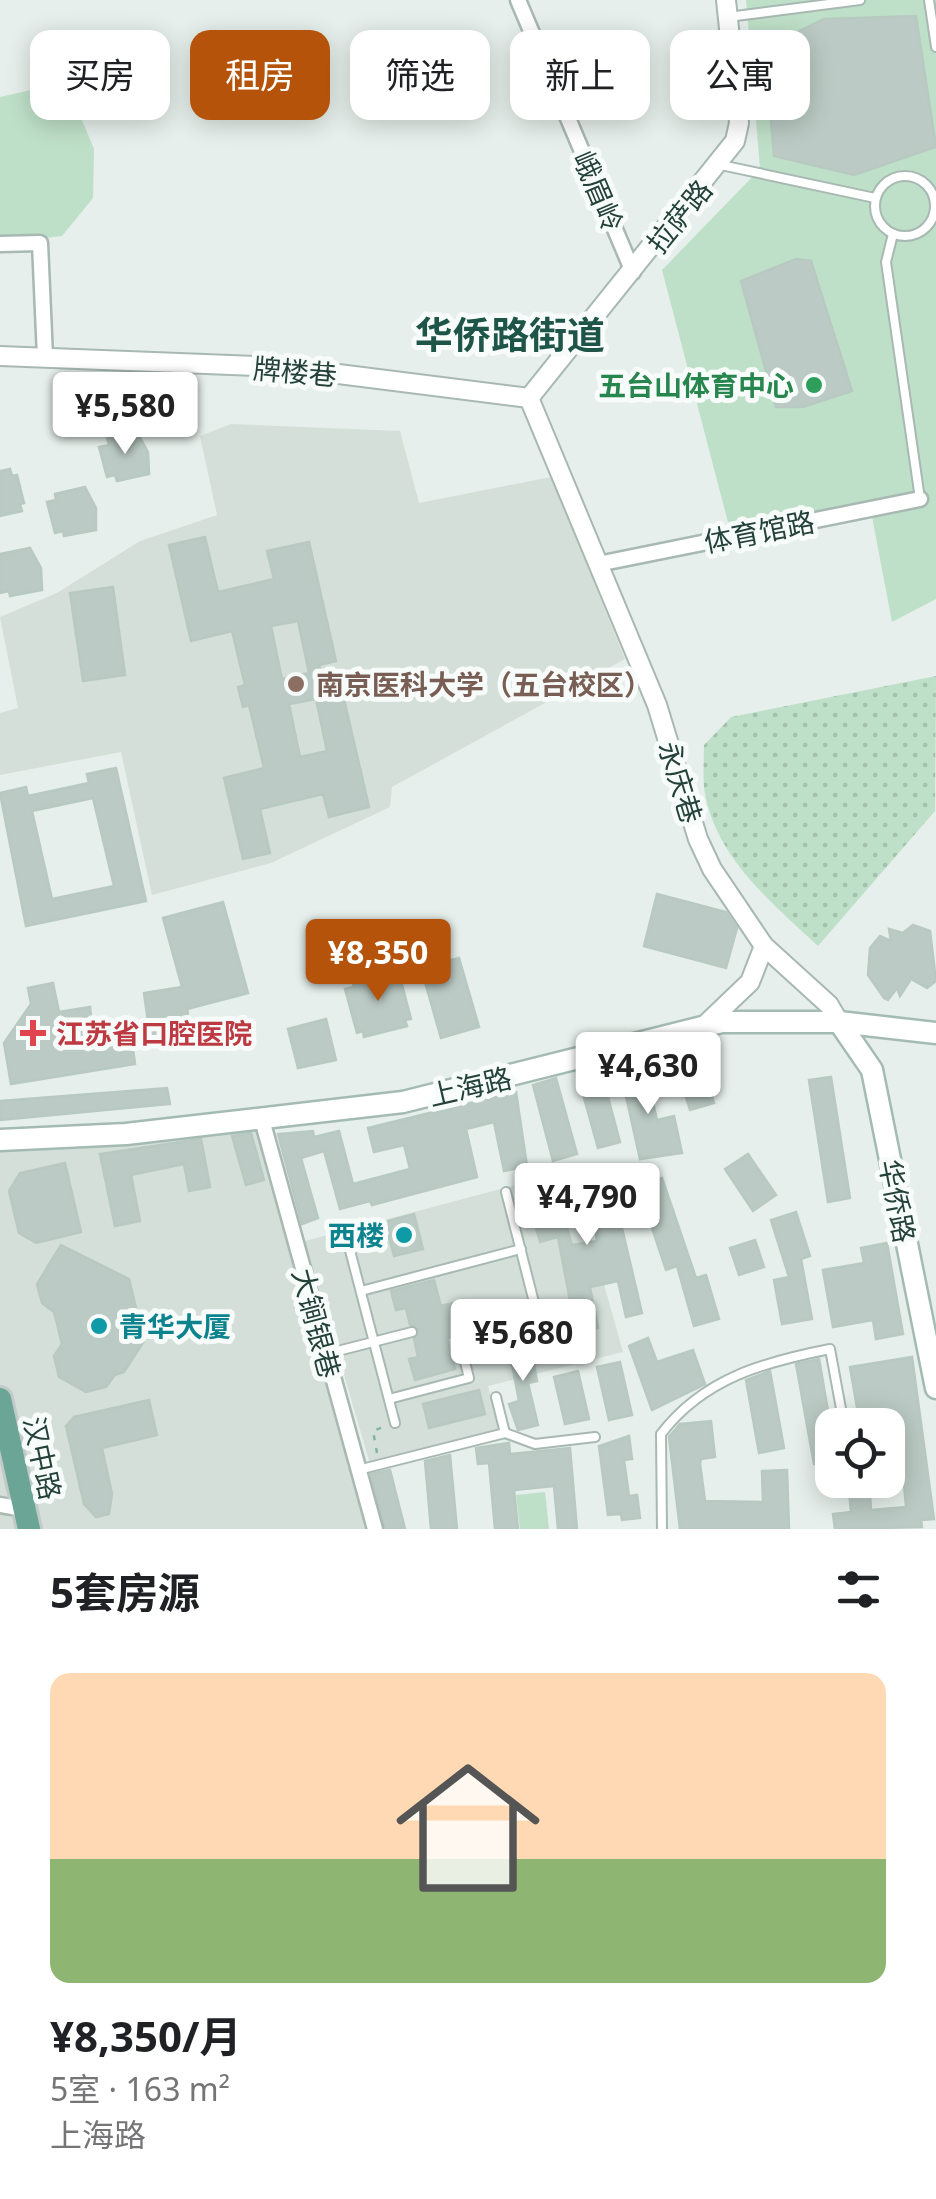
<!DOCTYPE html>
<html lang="zh">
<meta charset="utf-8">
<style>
:root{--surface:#fff;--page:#f6f6f6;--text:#202124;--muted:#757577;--line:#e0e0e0;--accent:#b45309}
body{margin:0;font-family:"Noto Sans","Noto Sans SC",sans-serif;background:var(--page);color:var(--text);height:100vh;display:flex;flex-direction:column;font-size:38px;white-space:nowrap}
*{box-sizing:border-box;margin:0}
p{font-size:32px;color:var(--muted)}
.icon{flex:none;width:55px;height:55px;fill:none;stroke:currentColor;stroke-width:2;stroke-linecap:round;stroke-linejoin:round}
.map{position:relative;height:1529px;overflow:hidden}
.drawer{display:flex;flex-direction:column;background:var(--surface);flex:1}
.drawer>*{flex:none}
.hud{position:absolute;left:30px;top:30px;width:878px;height:90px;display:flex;gap:20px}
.fabs{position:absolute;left:815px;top:1408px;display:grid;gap:20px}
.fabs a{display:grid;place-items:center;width:90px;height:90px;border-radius:20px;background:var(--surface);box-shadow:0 5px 25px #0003;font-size:50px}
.price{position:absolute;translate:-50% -85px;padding:0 22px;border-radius:10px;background:#fff;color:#222;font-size:32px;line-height:65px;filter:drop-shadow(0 2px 5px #0008)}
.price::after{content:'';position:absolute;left:50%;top:60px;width:30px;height:22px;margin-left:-15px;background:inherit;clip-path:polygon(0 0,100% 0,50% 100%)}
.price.on{background:var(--accent);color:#fff}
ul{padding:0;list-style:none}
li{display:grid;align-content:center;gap:20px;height:530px;padding:0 50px}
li+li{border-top:2px solid var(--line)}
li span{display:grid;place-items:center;height:310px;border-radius:20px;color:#555}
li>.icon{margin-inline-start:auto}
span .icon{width:180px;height:180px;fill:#fffc;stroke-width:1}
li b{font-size:42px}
h2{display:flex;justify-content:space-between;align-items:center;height:120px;padding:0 50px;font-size:42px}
.pill{padding:0 35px;border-radius:20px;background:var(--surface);box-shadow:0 5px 25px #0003;font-size:35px;line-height:90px}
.pill.on{background:var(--accent);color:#fff}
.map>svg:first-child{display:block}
</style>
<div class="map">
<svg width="936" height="1529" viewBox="0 0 936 1529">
<defs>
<pattern id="green-dots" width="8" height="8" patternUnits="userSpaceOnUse" patternTransform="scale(2.5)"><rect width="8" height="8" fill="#bfe0c8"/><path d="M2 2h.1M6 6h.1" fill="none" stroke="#a4c1ad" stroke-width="1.8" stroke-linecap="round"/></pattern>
</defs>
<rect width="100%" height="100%" fill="#e6efeb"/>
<g fill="#d4dfda">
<polygon points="231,424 400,431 419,503 551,477 625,659 392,787 390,807 271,863 152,895 121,752 0,775 0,713 18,708 0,617 57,593 140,541 217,515 200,436"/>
<polygon points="261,1116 375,1529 0,1529 0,1138"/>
<polygon points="572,1170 623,1352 488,1386 499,1429 370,1464 305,1241"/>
</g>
<path fill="url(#green-dots)" d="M936 676 935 811 818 946C774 905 720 861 706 799 702 783 704 762 704 745L731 717Z"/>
<g fill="#bfe0c8">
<polygon points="746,0 936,0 936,599 892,622 869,501 730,530 662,270 760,169"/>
<polygon points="31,90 57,93 81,118 94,149 93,198 62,236 0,244 0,97"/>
<polygon points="545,1492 549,1529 520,1529 516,1495"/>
</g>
<g fill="#bbcac4" stroke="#b8c9c2" stroke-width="2.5" fill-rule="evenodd">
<polygon points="916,16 936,147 854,175 774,156 765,48 824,19"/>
<polygon points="796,259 811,261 852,391 803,407 776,407 741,281"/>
<polygon points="137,432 148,452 149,474 117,481 115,475 107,477 99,447 109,445 107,438"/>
<polygon points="10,469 12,476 17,475 24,503 20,504 22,511 0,516 0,471"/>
<polygon points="85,487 96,508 96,530 64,536 63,531 55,533 47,502 56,500 55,494"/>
<path d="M205 537 218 592 274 579 267 551 309 542 336 661 319 665 325 690 341 686 369 807 329 817 323 794 260 809 270 853 243 859 224 778 264 768 249 705 243 707 238 687 245 685 232 631 191 641 169 545ZM298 621 309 673 282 679 271 626ZM316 699 327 751 300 757 289 704Z"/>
<polygon points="30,548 41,568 42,590 10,596 9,591 0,593 0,554"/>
<polygon points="113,587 125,675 83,681 70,593"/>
<path d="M116 768 146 901 26 926 0 793 26 787 28 796 89 783 87 774ZM93 798 114 886 52 899 32 811Z"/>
<polygon points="657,894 726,912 737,928 726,968 644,946"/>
<polygon points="223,902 248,993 187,1009 191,1038 151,1043 144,993 182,987 163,918"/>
<polygon points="913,925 930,931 936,981 927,988 911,979 900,996 897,988 888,1000 884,998 868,975 870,948 880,936 891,941 889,929 903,933"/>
<polygon points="459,958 479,1027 441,1038 421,968"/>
<polygon points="390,970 392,979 400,977 411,1019 405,1020 407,1026 364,1037 363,1031 357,1033 345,989 354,987 352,980"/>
<polygon points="53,983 59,1012 90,1007 93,1035 130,1029 135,1064 11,1084 4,1043 31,1004 28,988"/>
<polygon points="326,1019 336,1060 298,1068 288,1029"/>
<polygon points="696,1043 714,1103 690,1110 671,1049"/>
<polygon points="644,1064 657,1120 674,1116 682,1153 640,1159 620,1069"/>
<polygon points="600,1067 620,1142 598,1148 577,1073"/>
<polygon points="831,1077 850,1198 828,1202 809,1080"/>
<polygon points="556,1078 577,1154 553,1161 533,1085"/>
<polygon points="167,1088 170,1104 0,1120 0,1101"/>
<polygon points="516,1092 527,1166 504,1171 494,1122 466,1129 477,1177 372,1205 370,1201 340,1209 324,1151 301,1158 318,1218 302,1224 278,1134 313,1131 314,1137 339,1131 353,1184 410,1169 404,1145 374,1152 368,1128"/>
<polygon points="251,1133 264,1180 246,1185 232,1136"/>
<polygon points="201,1139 210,1187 189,1191 184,1164 131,1175 140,1221 115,1226 100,1154"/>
<polygon points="748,1154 776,1195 753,1211 725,1169"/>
<polygon points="65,1163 81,1232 36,1243 19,1233 9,1191 20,1173"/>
<polygon points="605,1167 611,1208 617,1207 642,1313 626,1317 618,1281 590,1287 598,1328 576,1332 558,1237 540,1242 525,1187 553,1179 572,1245 597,1241 587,1170"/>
<polygon points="662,1178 696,1278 706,1275 719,1319 694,1326 677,1266 666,1270 638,1186"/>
<polygon points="796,1212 810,1256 801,1259 812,1319 782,1324 774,1280 789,1277 771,1220"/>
<polygon points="414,1214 423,1249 394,1256 385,1222"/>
<polygon points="755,1240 764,1267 739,1275 730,1248"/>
<polygon points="887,1243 903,1334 876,1339 873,1320 833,1327 823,1270 864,1263 861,1248"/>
<polygon points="61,1245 129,1279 144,1341 124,1372 115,1375 106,1387 86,1392 59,1377 54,1356 62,1344 54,1312 42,1303 37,1284"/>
<polygon points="434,1280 441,1306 453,1303 462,1334 447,1338 455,1369 415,1380 409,1359 418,1357 414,1339 419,1329 410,1325 406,1308 396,1310 391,1291"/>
<polygon points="648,1338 657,1362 693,1350 705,1384 652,1410 629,1346"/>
<polygon points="529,1339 537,1381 528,1383 538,1425 518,1430 509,1404 519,1401 508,1343"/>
<polygon points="912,1357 934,1519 921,1520 922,1527 835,1529 833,1514 851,1512 848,1480 869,1480 871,1510 906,1507 902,1462 888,1464 888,1425 860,1425 850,1367"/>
<polygon points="819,1359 832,1434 832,1460 814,1464 796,1364"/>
<polygon points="620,1362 632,1415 609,1420 597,1367"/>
<polygon points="578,1371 589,1419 565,1424 554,1377"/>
<polygon points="770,1371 784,1448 759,1453 746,1380"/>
<polygon points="479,1390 485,1414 429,1428 423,1404"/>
<polygon points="149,1400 157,1435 102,1448 112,1494 109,1514 96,1517 84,1504 66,1426 74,1417"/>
<polygon points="711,1421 715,1457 701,1459 700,1464 705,1501 763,1502 762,1471 787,1470 789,1529 680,1529 669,1437 680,1424"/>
<polygon points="629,1436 632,1459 624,1460 629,1496 637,1495 640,1518 622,1520 621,1514 608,1515 599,1446"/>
<polygon points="509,1443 510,1454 570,1448 577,1529 558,1529 554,1486 514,1490 518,1529 495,1529 489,1463 478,1464 476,1448"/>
<polygon points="450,1455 457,1529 431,1529 425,1461"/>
<polygon points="390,1470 405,1529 385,1529 371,1474"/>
</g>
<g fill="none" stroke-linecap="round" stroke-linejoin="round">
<defs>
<g id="service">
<polyline points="929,0 936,47"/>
<polyline points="728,17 860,0"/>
<polyline points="721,165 875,198"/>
<circle cx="905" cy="206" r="30"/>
<polyline points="893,234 886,262 920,499"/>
<polyline points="347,1239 395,1423"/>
<polyline points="361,1291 521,1249"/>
<polyline points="326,1354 412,1332"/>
<polyline points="496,1397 505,1433"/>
<polyline points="389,1399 469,1378 461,1346 540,1326 506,1192"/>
<polyline points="358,1470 505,1433 535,1444 595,1437"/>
<path d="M662 1529 661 1434C704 1378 764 1362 830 1349L844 1425"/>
</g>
<g id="minor">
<polyline points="518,0 633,272"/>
<polyline points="0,244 40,243 45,357"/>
<polyline points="598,564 920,499"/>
<polyline points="261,1116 375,1529"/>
<polyline points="0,1505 24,1509"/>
</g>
<g id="tertiary">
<polyline points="0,356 283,367 529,398"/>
<polyline points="529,398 657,705 698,839 712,869 764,946 829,1005 839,1022"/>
<polyline points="529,398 735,141 739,123 726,0"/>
<polyline points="704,1026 750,982 764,946"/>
</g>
<g id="secondary">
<polyline points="839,1022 872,1070 936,1388"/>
<polyline points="0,1140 126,1134 403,1102 722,1022 839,1022 936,1033"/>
</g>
<polyline id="primary" points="0,1399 29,1529"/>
</defs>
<use href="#service" stroke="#a8b8b2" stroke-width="12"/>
<use href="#minor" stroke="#a8b8b2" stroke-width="19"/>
<use href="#tertiary" stroke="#a8b8b2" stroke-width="22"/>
<use href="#secondary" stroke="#a4bbb3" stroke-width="25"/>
<use href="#primary" stroke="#c2cac8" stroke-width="28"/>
<polyline stroke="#86b3a5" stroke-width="2.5" stroke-dasharray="5 8" stroke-linecap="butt" points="377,1453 373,1431 386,1426"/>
<use href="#service" stroke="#fff" stroke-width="8"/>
<use href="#minor" stroke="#fff" stroke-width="14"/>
<use href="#tertiary" stroke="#fff" stroke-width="18"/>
<use href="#secondary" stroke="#fff" stroke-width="20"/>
<use href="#primary" stroke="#6aa596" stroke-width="22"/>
</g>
<circle fill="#2e9e5b" stroke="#f7fbf9" stroke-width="4" cx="814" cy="385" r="10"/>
<circle fill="#8d6e63" stroke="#f7fbf9" stroke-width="4" cx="296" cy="684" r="10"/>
<path fill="#e0444e" stroke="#f7fbf9" stroke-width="4" d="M28 1018h10v10h10v10h-10v10h-10v-10h-10v-10h10z"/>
<g fill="#0f9aa8" stroke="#f7fbf9" stroke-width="4">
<circle cx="404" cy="1235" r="10"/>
<circle cx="99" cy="1326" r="10"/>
</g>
<g text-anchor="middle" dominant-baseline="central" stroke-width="10" stroke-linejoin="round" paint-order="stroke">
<g font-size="28" fill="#24423a" stroke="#f7fbf9">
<text transform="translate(599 191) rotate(67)">峨眉岭</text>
<text transform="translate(679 216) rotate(-51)">拉萨路</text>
<text transform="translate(295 371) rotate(5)">牌楼巷</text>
<text transform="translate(759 531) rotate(-11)">体育馆路</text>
<text transform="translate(681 782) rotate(73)">永庆巷</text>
<text transform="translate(470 1086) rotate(-13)">上海路</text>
<text transform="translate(898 1201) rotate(79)">华侨路</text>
<text transform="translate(317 1323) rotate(75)">大锏银巷</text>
<text transform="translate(43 1458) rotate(78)">汉中路</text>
</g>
<g font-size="28" font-weight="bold" fill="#27864d" stroke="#f7fbf9" text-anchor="end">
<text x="794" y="385">五台山体育中心</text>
</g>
<g font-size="28" font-weight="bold" fill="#785e54" stroke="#f7fbf9" text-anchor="start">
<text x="316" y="684">南京医科大学（五台校区）</text>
</g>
<g font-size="28" font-weight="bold" fill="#be3a42" stroke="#f7fbf9" text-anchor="start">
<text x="56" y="1033">江苏省口腔医院</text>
</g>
<g font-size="28" font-weight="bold" fill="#0d838f" stroke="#f7fbf9" text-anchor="end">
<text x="384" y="1235">西楼</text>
<text x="119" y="1326" text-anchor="start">青华大厦</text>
</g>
<g font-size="38" font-weight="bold" fill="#1f5548" stroke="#f7fbf9">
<text x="510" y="334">华侨路街道</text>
</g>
</g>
</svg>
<div class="fabs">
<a><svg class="icon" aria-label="locate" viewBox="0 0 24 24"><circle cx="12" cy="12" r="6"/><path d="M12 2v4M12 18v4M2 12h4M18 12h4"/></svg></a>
</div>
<b class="price" style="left:125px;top:457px">¥5,580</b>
<b class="price on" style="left:378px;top:1004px">¥8,350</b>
<b class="price" style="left:648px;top:1117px">¥4,630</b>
<b class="price" style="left:587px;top:1248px">¥4,790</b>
<b class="price" style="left:523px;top:1384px">¥5,680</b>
<div class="hud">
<a class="pill">买房</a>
<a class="pill on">租房</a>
<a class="pill">筛选</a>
<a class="pill">新上</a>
<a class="pill">公寓</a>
</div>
</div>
<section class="drawer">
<h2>5套房源<svg class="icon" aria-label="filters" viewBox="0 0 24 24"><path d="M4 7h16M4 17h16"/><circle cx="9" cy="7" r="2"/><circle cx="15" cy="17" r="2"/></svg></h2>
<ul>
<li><span style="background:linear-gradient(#ffd9b3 60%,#8fb573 0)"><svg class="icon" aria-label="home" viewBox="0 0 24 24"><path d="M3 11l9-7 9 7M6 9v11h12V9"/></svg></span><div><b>¥8,350/月</b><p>5室 · 163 m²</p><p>上海路</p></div></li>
</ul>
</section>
